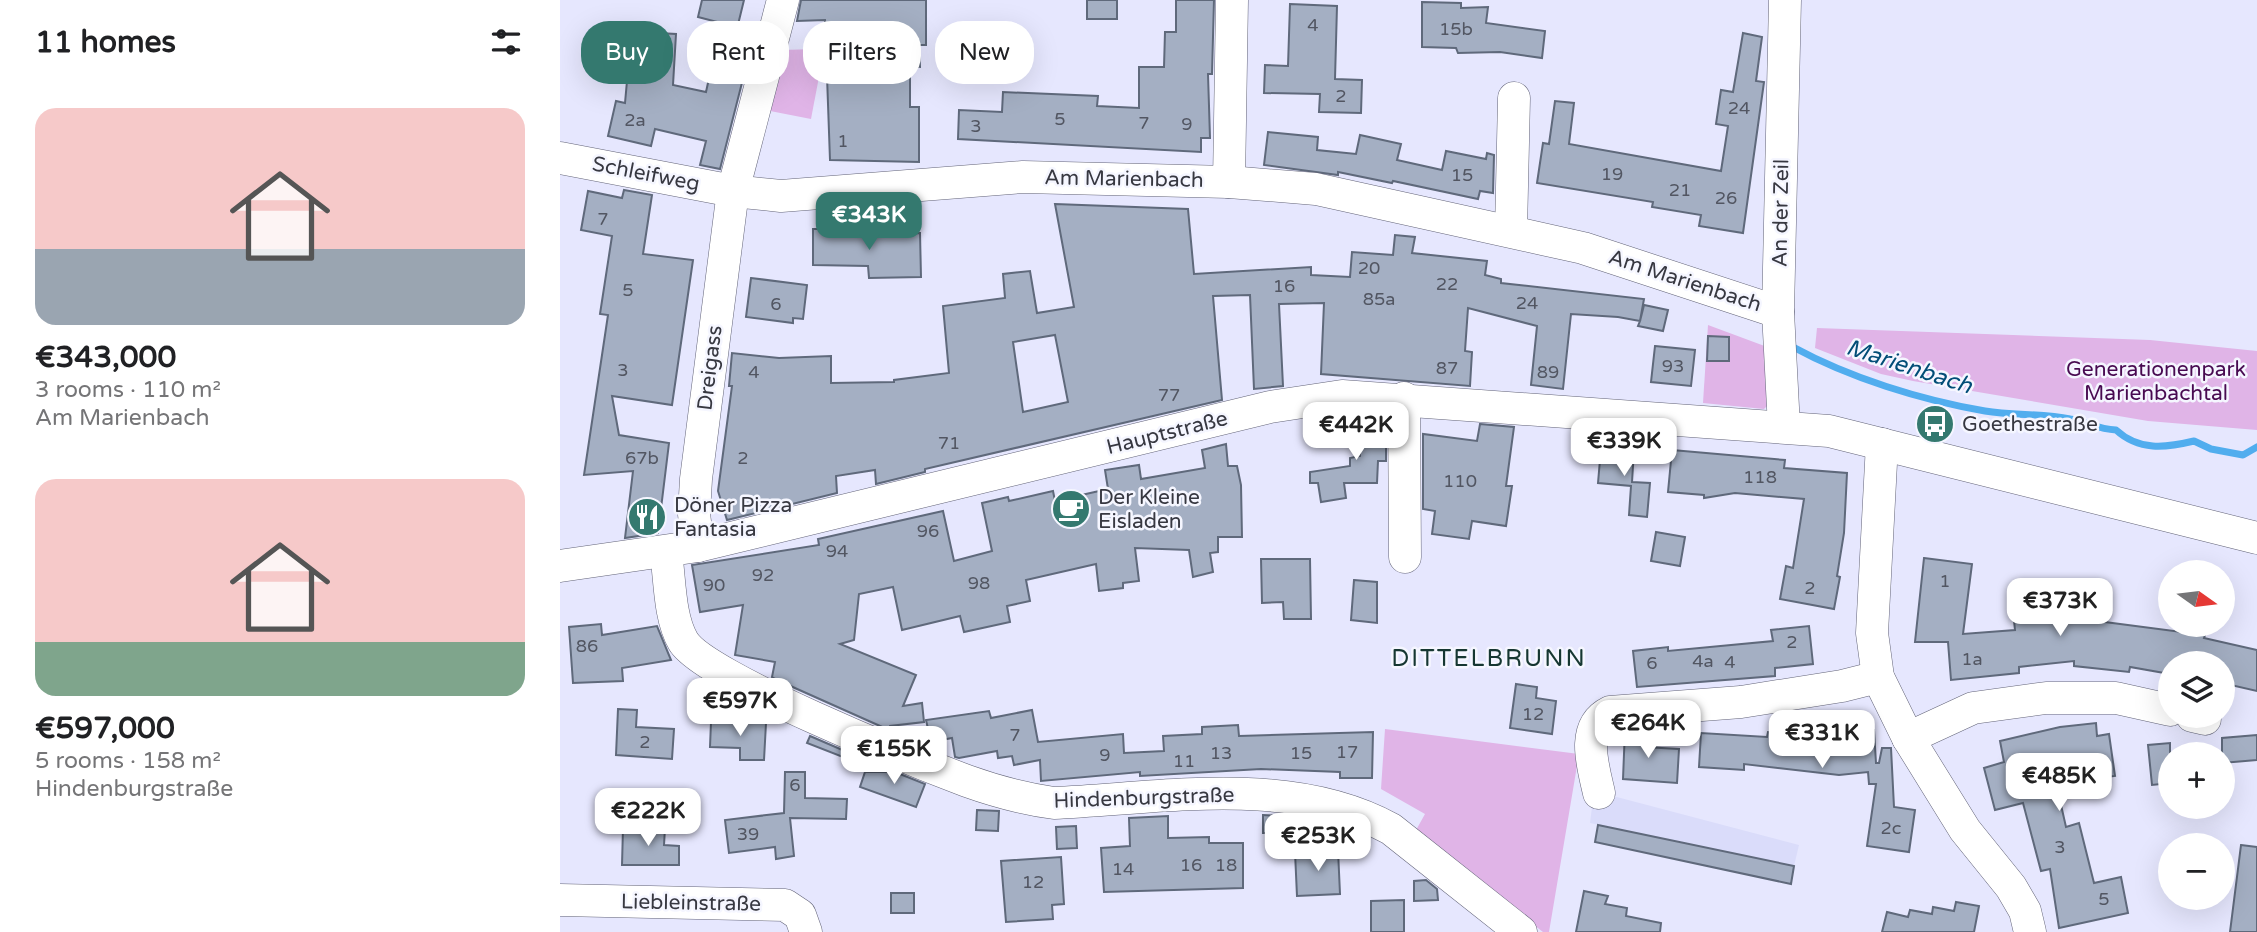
<!DOCTYPE html>
<meta charset="utf-8">
<style>
:root{--surface:#fff;--page:#f6f6f6;--text:#202124;--muted:#757577;--accent:#34796f}
body{margin:0;font-family:"Varela Round",sans-serif;background:var(--page);color:var(--text);height:100vh;display:flex;flex-direction:column;font-size:26px;white-space:nowrap}
*{box-sizing:border-box;margin:0}
p{font-size:23px;color:var(--muted)}
.icon{flex:none;width:38px;height:38px;fill:none;stroke:currentColor;stroke-width:2;stroke-linecap:round;stroke-linejoin:round}
.map{position:relative;flex:1;overflow:hidden}
.side{display:flex;flex-direction:column;background:var(--surface);width:560px}
.side>*{flex:none}
.guide{position:absolute;left:21px;top:21px;width:665px;height:63px;display:flex;gap:14px}
.needle{width:46px;rotate:104deg}
.tools{position:absolute;left:1598px;top:560px;display:grid;gap:14px}
.tools a{display:grid;place-items:center;width:77px;height:77px;border-radius:50%;background:var(--surface);box-shadow:0 7px 28px #0002;font-size:35px}
.price{position:absolute;translate:-50% -60px;padding:0 16px;border-radius:14px;background:#fff;color:#222;font-size:23px;line-height:46px;filter:drop-shadow(0 2px 4px #0008)}
.price::after{content:'';position:absolute;left:50%;top:42px;width:21px;height:16px;margin-left:-10px;background:inherit;clip-path:polygon(0 0,100% 0,50% 100%)}
.price.current{background:var(--accent);color:#fff}
ul{padding:0;list-style:none}
li{display:grid;align-content:center;gap:14px;height:371px;padding:0 35px}
li span{display:grid;place-items:center;height:217px;border-radius:21px;color:#555}
li>.icon{margin-inline-start:auto}
span .icon{width:126px;height:126px;fill:#fffc;stroke-width:1}
li b{font-size:30px}
h2{display:flex;justify-content:space-between;align-items:center;height:84px;padding:0 35px;font-size:30px}
.chip{padding:0 24px;border-radius:28px;background:var(--surface);box-shadow:0 7px 28px #0002;font-size:24px;line-height:63px}
.chip.current{background:var(--accent);color:#fff}
main{display:flex;flex:1;min-height:0}
.map>svg:first-child{display:block}
</style>
<main>
<section class="side">
<h2>11 homes<svg class="icon" aria-label="filters" viewBox="0 0 24 24"><path d="M4 7h16M4 17h16"/><circle cx="9" cy="7" r="2"/><circle cx="15" cy="17" r="2"/></svg></h2>
<ul>
<li><span style="background:linear-gradient(#f6c9c9 65%,#9aa5b1 0)"><svg class="icon" aria-label="home" viewBox="0 0 24 24"><path d="M3 11l9-7 9 7M6 9v11h12V9"/></svg></span><div><b>€343,000</b><p>3 rooms · 110 m²</p><p>Am Marienbach</p></div></li>
<li><span style="background:linear-gradient(#f6c9c9 75%,#7fa58c 0)"><svg class="icon" aria-label="home" viewBox="0 0 24 24"><path d="M3 11l9-7 9 7M6 9v11h12V9"/></svg></span><div><b>€597,000</b><p>5 rooms · 158 m²</p><p>Hindenburgstraße</p></div></li>
</ul>
</section>
<div class="map">
<svg width="1697" height="932" viewBox="0 0 1697 932">
<rect width="100%" height="100%" fill="#e6e7fe"/>
<polygon fill="#dadcfa" points="1034,791 1239,845 1234,866 1030,823"/>
<g fill="#e0b4e7">
<polygon points="258,49 258,82 251,119 205,110 221,50"/>
<polygon points="1148,325 1218,351 1217,396 1204,409 1143,403"/>
<polygon points="1257,328 1590,340 1697,351 1697,430 1588,421 1353,381 1321,374 1255,348"/>
<polygon points="825,729 1019,754 989,932 983,932 855,832 865,814 821,789"/>
</g>
<g fill="none" stroke-linecap="round" stroke-linejoin="round">
<path stroke="#51adee" stroke-width="7" d="M1233 347C1290 378 1361 400 1425 411 1453 416 1482 413 1510 419 1528 422 1537 429 1556 430 1579 451 1605 448 1634 441L1651 449 1683 455 1697 447"/>
</g>
<g fill="#a4afc3" stroke="#5f697b" stroke-width="2" fill-rule="evenodd">
<polygon points="142,0 184,0 174,41 157,37 161,23 138,17"/>
<polygon points="241,0 366,0 366,45 359,45 360,67 350,66 350,107 359,107 359,162 270,160 265,20 237,21"/>
<rect x="527" y="0" width="30" height="19"/>
<polygon points="616,0 654,0 652,74 648,74 650,138 641,138 641,152 398,139 399,110 442,112 443,92 538,96 537,106 579,108 579,67 604,67 605,32 616,32"/>
<polygon points="862,2 901,3 901,8 928,7 926,23 985,31 982,58 940,52 898,53 896,48 862,47"/>
<polygon points="730,4 777,6 775,79 802,80 801,113 759,112 760,94 704,93 705,65 728,66"/>
<polygon points="79,32 116,34 113,85 146,92 153,60 186,67 160,169 140,165 146,141 95,129 91,146 48,136 56,101 65,103 68,70 76,70"/>
<polygon points="1183,33 1202,37 1196,81 1204,82 1183,233 1139,226 1141,215 1092,207 1093,202 977,183 983,143 989,144 995,101 1014,103 1009,144 1161,171 1168,126 1156,124 1161,90 1173,92"/>
<polygon points="708,132 758,137 757,150 796,154 800,135 841,144 837,160 882,170 886,151 926,159 927,153 934,155 933,193 920,191 918,199 833,181 832,183 778,172 778,175 704,165"/>
<polygon points="64,190 92,195 83,254 133,260 112,405 52,396 59,435 109,443 98,533 65,538 73,471 24,475 48,315 40,314 52,236 21,230 28,191 62,198"/>
<path d="M495 204 628 209 634 274 751 267V275L790 277 792 252 833 255 835 235 855 237 852 253 927 261 925 275 941 279V283L1084 299 1080 321 1084 305 1108 310 1103 331 1078 326 1080 321 1058 317 1011 314 1003 389 971 385 977 326 908 308 905 351 912 352 910 386 761 374 764 303 719 304 723 386 694 389 690 295 653 296 662 400 365 469V472L316 484 315 470 276 476 277 493 167 520 158 491 172 386H169L172 353 219 358 271 356V383L334 382V380L389 373 383 306 445 298 443 274 470 271 477 313 514 307ZM495 335 508 402 463 412 453 342Z"/>
<polygon points="253,229 313,229 313,234 360,233 361,277 309,278 308,266 253,265"/>
<polygon points="191,278 247,285 243,319 233,318 233,323 186,317"/>
<polygon points="1148,336 1169,337 1169,361 1147,361"/>
<polygon points="1095,346 1135,350 1131,386 1091,382"/>
<polygon points="800,416 826,418 826,461 818,461 817,483 784,483 786,498 761,502 758,483 750,483 750,472 790,466 790,458 800,456"/>
<polygon points="920,424 954,427 946,486 952,486 946,526 912,521 909,539 872,534 875,511 863,509 863,434 917,441"/>
<polygon points="666,444 668,466 677,466 681,485 682,537 658,537 658,552 650,553 653,572 633,577 629,550 575,548 579,581 563,583 563,588 539,591 536,564 466,580 470,601 447,606 450,622 404,632 400,616 342,630 333,587 299,594 294,640 280,644 356,675 343,706 362,703 364,722 330,726 329,730 217,680 212,677 215,662 175,655 183,605 140,612 132,565 259,545 258,539 383,511 394,561 432,551 422,503 448,497 449,501 493,491 495,501 548,489 545,470 579,465 581,479 645,468 642,450"/>
<polygon points="1041,448 1074,450 1072,482 1090,483 1087,517 1069,515 1071,486 1038,483"/>
<polygon points="1112,450 1225,460 1224,468 1287,473 1284,533 1277,576 1280,577 1274,609 1220,599 1226,566 1233,568 1244,499 1175,493 1144,498 1144,495 1108,492"/>
<polygon points="1096,532 1125,537 1120,566 1091,561"/>
<polygon points="1364,558 1412,564 1403,634 1455,630 1453,611 1498,606 1499,616 1645,635 1644,638 1697,650 1697,691 1662,683 1662,663 1610,663 1610,674 1570,667 1569,672 1514,666 1514,661 1459,667 1459,673 1391,680 1388,642 1355,642"/>
<polygon points="701,559 750,559 751,619 724,619 723,602 702,603"/>
<polygon points="794,580 817,582 817,623 791,620"/>
<polygon points="41,624 42,635 97,626 111,660 62,668 63,681 13,683 9,627"/>
<polygon points="1249,626 1253,664 1215,668 1215,676 1077,687 1073,651 1108,647 1108,651 1213,641 1211,630"/>
<polygon points="956,684 977,687 976,698 996,701 992,734 950,728"/>
<polygon points="58,709 77,710 76,727 114,729 112,759 56,755"/>
<polygon points="472,710 478,742 563,734 564,753 604,751 603,736 642,734 642,727 678,725 679,736 813,732 812,778 780,778 780,772 701,769 580,776 580,772 481,781 480,760 454,765 452,756 438,758 437,751 399,758 395,757 392,738 371,742 366,720 429,711 431,718"/>
<polygon points="151,722 206,723 204,760 180,760 180,748 150,747"/>
<polygon points="1536,723 1537,736 1549,734 1555,776 1496,783 1506,827 1519,823 1534,883 1561,877 1568,913 1499,928 1490,869 1481,871 1463,803 1435,810 1424,768 1444,762 1440,741 1500,727"/>
<polygon points="1084,728 1084,747 1119,749 1117,783 1063,779 1065,729"/>
<polygon points="1314,730 1316,763 1319,763 1322,748 1331,748 1334,807 1355,810 1349,852 1307,846 1316,784 1309,784 1308,772 1279,775 1184,764 1184,770 1139,767 1141,733 1207,737 1208,732 1277,738 1276,732"/>
<polygon points="1697,735 1697,760 1662,763 1662,738"/>
<polygon points="250,736 294,755 298,757 288,759 247,743"/>
<polygon points="1610,743 1610,783 1592,785 1588,745"/>
<polygon points="225,772 245,772 245,798 287,799 286,819 230,818 234,856 216,859 215,847 169,853 165,820 224,813"/>
<polygon points="305,772 335,772 365,784 356,807 300,787"/>
<polygon points="417,810 439,811 438,831 416,830"/>
<polygon points="703,815 724,816 724,833 703,833"/>
<polygon points="608,816 608,838 649,837 649,843 683,843 683,888 544,892 541,848 570,846 569,818"/>
<polygon points="1038,825 1234,866 1231,884 1035,842"/>
<polygon points="516,826 517,848 497,849 496,827"/>
<polygon points="63,828 105,828 104,845 119,846 119,865 62,865"/>
<polygon points="1681,845 1697,847 1697,932 1670,932"/>
<polygon points="778,850 780,894 737,896 735,852"/>
<polygon points="501,857 504,904 492,905 493,919 446,922 441,861"/>
<polygon points="866,880 877,889 878,900 854,901 854,881"/>
<polygon points="1024,891 1048,896 1045,904 1067,908 1066,916 1101,923 1100,932 1016,932"/>
<rect x="331" y="893" width="23" height="20"/>
<polygon points="844,900 844,932 811,932 811,901"/>
<polygon points="1396,902 1419,906 1414,932 1322,932 1327,912 1348,917 1350,910 1372,914 1373,907 1394,911"/>
</g>
<g fill="none" stroke-linecap="round" stroke-linejoin="round">
<defs>
<g id="minor">
<polyline points="0,158 173,191 221,196 463,177 669,182 756,189 1023,248 1218,312"/>
<polyline points="669,182 672,0"/>
<polyline points="951,231 954,98"/>
<polyline points="844,398 845,557"/>
<polyline points="1224,427 1218,312 1225,0"/>
<polyline points="1322,444 1312,633 1318,677 1348,738 1405,830 1451,887 1465,911 1470,932"/>
<polyline points="138,546 134,514 136,479 173,191 223,0"/>
<path d="M106 553C110 579 109 617 123 641 143 677 359 763 407 781 435 791 464 799 494 803 604 798 731 774 831 829L961 932"/>
<polyline points="0,566 138,546 710,407 782,396 1269,431 1697,538"/>
<polyline points="1632,716 1645,719"/>
<polyline points="1348,738 1413,708 1486,698 1556,698 1610,710"/>
<path d="M1039 793C1033 766 1020 727 1050 712L1181 702 1282 686 1318 677"/>
<polyline points="0,900 225,905 240,915 246,932"/>
</g>
</defs>
<use href="#minor" stroke="#636478" stroke-width="33"/>
<use href="#minor" stroke="#fff" stroke-width="32"/>
</g>
<defs>
<symbol id="bus-disc" viewBox="-11 -11 22 22"><circle r="9.5" fill="#34796f" stroke="#f5f6ff"/><path d="M-5-6H5V4H4V6H2V4H-2V6H-4V4H-5ZM-3.5-4V0h7V-4ZM-3.5 1.2v1.5H-2V1.2ZM2 1.2v1.5H3.5V1.2Z" fill="#fff"/></symbol>
<symbol id="cafe-disc" viewBox="-11 -11 22 22"><circle r="9.5" fill="#34796f" stroke="#f5f6ff"/><path d="M-5.5-4.5H6V0H3Q3 3.5 0 3.5H-2.5Q-5.5 3.5-5.5 0ZM3-3.2v2h1.7v-2ZM-6 4.5H4V6H-6Z" fill="#fff"/></symbol>
<symbol id="restaurant-disc" viewBox="-11 -11 22 22"><circle r="9.5" fill="#34796f" stroke="#f5f6ff"/><path d="M-5-6h1v4h1v-4h1v4h1v-4h1v5L-1.5 .5V6h-2V.5L-5-1ZM5-6V6H3V1.5H1.5Q1.5-4 5-6Z" fill="#fff"/></symbol>
</defs>
<g fill-rule="evenodd">
<use href="#bus-disc" x="1353" y="402" width="44" height="44"/>
<use href="#cafe-disc" x="489" y="487" width="44" height="44"/>
<use href="#restaurant-disc" x="65" y="495" width="44" height="44"/>
</g>
<g text-anchor="middle" dominant-baseline="central" stroke-width="5" stroke-linejoin="round" paint-order="stroke">
<g font-size="18" fill="#525662">
<text x="753" y="25">4</text>
<text x="896" y="29">15b</text>
<text x="781" y="96">2</text>
<text x="1179" y="108">24</text>
<text x="500" y="119">5</text>
<text x="75" y="120">2a</text>
<text x="584" y="123">7</text>
<text x="627" y="124">9</text>
<text x="416" y="126">3</text>
<text x="283" y="141">1</text>
<text x="1052" y="174">19</text>
<text x="902" y="175">15</text>
<text x="1120" y="190">21</text>
<text x="1166" y="198">26</text>
<text x="43" y="219">7</text>
<text x="809" y="268">20</text>
<text x="887" y="284">22</text>
<text x="724" y="286">16</text>
<text x="68" y="290">5</text>
<text x="819" y="299">85a</text>
<text x="967" y="303">24</text>
<text x="216" y="304">6</text>
<text x="1113" y="366">93</text>
<text x="887" y="368">87</text>
<text x="63" y="370">3</text>
<text x="194" y="372">4</text>
<text x="988" y="372">89</text>
<text x="609" y="395">77</text>
<text x="389" y="443">71</text>
<text x="82" y="458">67b</text>
<text x="183" y="458">2</text>
<text x="1200" y="477">118</text>
<text x="900" y="481">110</text>
<text x="368" y="531">96</text>
<text x="277" y="551">94</text>
<text x="203" y="575">92</text>
<text x="1385" y="581">1</text>
<text x="419" y="583">98</text>
<text x="154" y="585">90</text>
<text x="1250" y="588">2</text>
<text x="1232" y="642">2</text>
<text x="27" y="646">86</text>
<text x="1412" y="659">1a</text>
<text x="1143" y="661">4a</text>
<text x="1170" y="662">4</text>
<text x="1092" y="663">6</text>
<text x="973" y="714">12</text>
<text x="455" y="735">7</text>
<text x="85" y="742">2</text>
<text x="787" y="752">17</text>
<text x="661" y="753">13</text>
<text x="741" y="753">15</text>
<text x="545" y="755">9</text>
<text x="624" y="761">11</text>
<text x="235" y="785">6</text>
<text x="1331" y="828">2c</text>
<text x="188" y="834">39</text>
<text x="1500" y="847">3</text>
<text x="631" y="865">16</text>
<text x="666" y="865">18</text>
<text x="563" y="869">14</text>
<text x="473" y="882">12</text>
<text x="1544" y="899">5</text>
</g>
<g font-size="21" fill="#373841" stroke="#f5f6ff">
<text transform="translate(86 174) rotate(11)">Schleifweg</text>
<text transform="translate(564 179) rotate(1)">Am Marienbach</text>
<text transform="translate(1221 213) rotate(-89)">An der Zeil</text>
<text transform="translate(1125 281) rotate(18)">Am Marienbach</text>
<text transform="translate(150 368) rotate(-83)">Dreigass</text>
<text transform="translate(607 433) rotate(-14)">Hauptstraße</text>
<text transform="translate(584 798) rotate(-2)">Hindenburgstraße</text>
<text transform="translate(131 903) rotate(1)">Liebleinstraße</text>
</g>
<g font-size="21" fill="#480a51" stroke="#f5f6ff">
<text x="1596" y="369">Generationenpark<tspan x="1596" dy="24">Marienbachtal</tspan></text>
</g>
<g font-size="21" fill="#373841" stroke="#f5f6ff" text-anchor="start">
<text x="1402" y="424">Goethestraße</text>
<text x="538" y="497">Der Kleine<tspan x="538" dy="24">Eisladen</tspan></text>
<text x="114" y="505">Döner Pizza<tspan x="114" dy="24">Fantasia</tspan></text>
</g>
<g font-size="23" font-style="italic" fill="#024d77" stroke="#f5f6ff">
<text transform="translate(1349 367) rotate(18)">Marienbach</text>
</g>
<g font-size="24" letter-spacing="2" fill="#163732" stroke="#f5f6ff">
<text x="929" y="658">DITTELBRUNN</text>
</g>
</g>
</svg>
<div class="tools">
<a><svg class="needle" viewBox="-14 -14 28 28"><path d="M0-13l5 13h-10z" fill="#e53935"/><path d="M0 13l5-13h-10z" fill="#757577"/></svg></a>
<a><svg class="icon" aria-label="layers" viewBox="0 0 24 24"><path d="M12 4l9 5-9 5-9-5zM3 14l9 5 9-5"/></svg></a>
<a>+</a>
<a>−</a>
</div>
<b class="price current" style="left:309px;top:252px">€343K</b>
<b class="price" style="left:796px;top:462px">€442K</b>
<b class="price" style="left:1064px;top:478px">€339K</b>
<b class="price" style="left:1500px;top:638px">€373K</b>
<b class="price" style="left:180px;top:738px">€597K</b>
<b class="price" style="left:1088px;top:760px">€264K</b>
<b class="price" style="left:1262px;top:770px">€331K</b>
<b class="price" style="left:334px;top:786px">€155K</b>
<b class="price" style="left:1499px;top:813px">€485K</b>
<b class="price" style="left:88px;top:848px">€222K</b>
<b class="price" style="left:758px;top:873px">€253K</b>
<div class="guide">
<a class="chip current">Buy</a>
<a class="chip">Rent</a>
<a class="chip">Filters</a>
<a class="chip">New</a>
</div>
</div>
</main>
